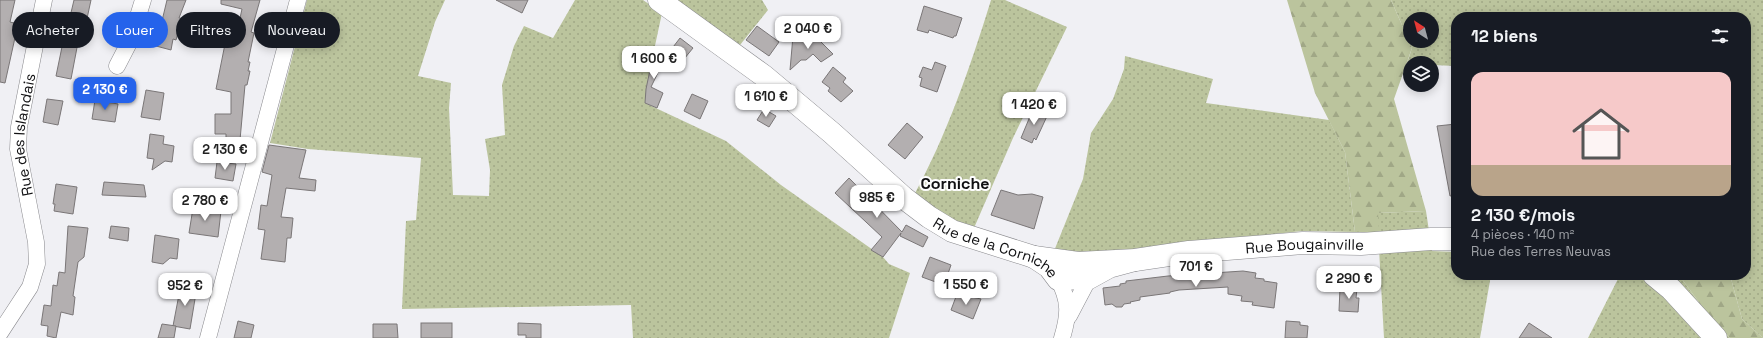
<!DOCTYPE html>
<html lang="fr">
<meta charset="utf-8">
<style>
:root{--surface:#171b24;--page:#242831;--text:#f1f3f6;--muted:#9ea1a6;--accent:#2563eb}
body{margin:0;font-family:"Space Grotesk",sans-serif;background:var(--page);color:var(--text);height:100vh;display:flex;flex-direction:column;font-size:15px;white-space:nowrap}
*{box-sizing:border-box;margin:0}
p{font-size:13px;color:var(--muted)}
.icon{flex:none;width:22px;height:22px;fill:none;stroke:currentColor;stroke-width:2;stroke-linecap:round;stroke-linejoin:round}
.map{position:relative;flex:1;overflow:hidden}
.drawer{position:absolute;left:1451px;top:12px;width:300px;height:268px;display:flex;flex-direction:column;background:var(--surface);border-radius:16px;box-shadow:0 2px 10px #0003}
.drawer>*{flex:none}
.hud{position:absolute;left:12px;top:12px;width:380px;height:36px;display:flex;gap:8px}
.needle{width:26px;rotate:324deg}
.tools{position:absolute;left:1403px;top:12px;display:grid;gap:8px}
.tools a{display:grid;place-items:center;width:36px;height:36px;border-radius:50%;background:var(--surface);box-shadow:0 2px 10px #0003;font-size:20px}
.price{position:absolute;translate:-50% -34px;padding:0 9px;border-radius:8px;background:#fff;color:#222;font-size:13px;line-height:26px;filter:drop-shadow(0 1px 2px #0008)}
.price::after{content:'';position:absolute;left:50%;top:24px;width:12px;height:9px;margin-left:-6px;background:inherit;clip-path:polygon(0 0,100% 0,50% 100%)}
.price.current{background:var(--accent);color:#fff}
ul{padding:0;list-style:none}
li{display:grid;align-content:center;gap:8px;height:212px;padding:0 20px}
li span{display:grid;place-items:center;height:124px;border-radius:12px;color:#555}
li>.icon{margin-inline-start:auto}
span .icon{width:72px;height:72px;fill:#fffc;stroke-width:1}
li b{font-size:17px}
h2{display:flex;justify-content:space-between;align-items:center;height:48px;padding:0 20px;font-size:17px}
.tag{padding:0 14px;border-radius:18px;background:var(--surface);box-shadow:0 2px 10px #0003;font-size:14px;line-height:36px}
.tag.current{background:var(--accent);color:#fff}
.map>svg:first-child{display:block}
</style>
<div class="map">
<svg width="1763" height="338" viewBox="0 0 1763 338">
<defs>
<pattern id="grass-dots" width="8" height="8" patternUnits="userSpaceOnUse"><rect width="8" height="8" fill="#bbc49d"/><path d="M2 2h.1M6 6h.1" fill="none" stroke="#a0a786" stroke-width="1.8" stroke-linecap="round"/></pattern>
<pattern id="forest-firs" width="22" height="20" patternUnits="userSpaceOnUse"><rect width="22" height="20" fill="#bbc49d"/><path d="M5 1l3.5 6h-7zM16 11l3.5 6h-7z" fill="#a0a786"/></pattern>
</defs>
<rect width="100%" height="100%" fill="#f0f0f4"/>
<g fill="url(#grass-dots)" fill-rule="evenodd">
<polygon points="307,0 445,0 435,22 418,76 451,83 449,108 453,195 489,196 490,170 485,139 505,135 502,85 514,46 524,26 553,38 575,0 643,0 662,13 650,69 645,103 726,141 781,185 883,257 889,264 910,273 889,338 633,338 631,305 402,309 406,221 416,220 421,158 308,149 270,143"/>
<polygon points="674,0 762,0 768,10 740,45"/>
<path d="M991 0H1005L1067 27 1013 138 974 228 957 223 913 197C947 135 970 68 991 0Z"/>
<path d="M1391 0H1763V338L1742 319 1730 275H1746V17H1456V66L1432 65V63H1407L1412 48ZM1410 19H1432V41H1410Z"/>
<polygon points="1125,56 1213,79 1206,103 1329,120 1345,152 1355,232 1302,231 1088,255 1054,251 1083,179 1091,133 1113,99 1124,69"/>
<polygon points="1426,211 1432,251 1456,252 1456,275 1491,275 1480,338 1384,338 1377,213"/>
<polygon points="1620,275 1679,275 1714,323 1730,338 1588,338"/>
</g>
<g fill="url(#forest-firs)">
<polygon points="1287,0 1391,0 1412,48 1394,99 1426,211 1378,213 1379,232 1355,232 1345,152 1315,93"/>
<polygon points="1679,275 1730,275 1742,319 1763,338 1730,338 1714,323"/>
</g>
<g fill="#b3afb0" stroke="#7a7677">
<polygon points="0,0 15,0 10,22 18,24 5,83 0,82"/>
<polygon points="74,0 91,0 83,37 79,37 71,79 56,76 63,42 60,41 66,16 70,17"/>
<polygon points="167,0 186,0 179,18 188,20 185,31 179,29 176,40 173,39 171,50 156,46 159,36 156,35 158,24 161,25"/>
<polygon points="221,0 260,0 251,32 254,33 248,62 250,62 248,71 250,71 247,85 245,85 240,140 226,139 226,134 215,134 215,114 231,114 231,92 216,89 226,39 235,41 242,9 221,4"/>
<polygon points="496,0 528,0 522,13"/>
<polygon points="924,6 962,18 956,36 954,36 953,38 929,30 928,33 917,30"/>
<polygon points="757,26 779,42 769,56 746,40"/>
<polygon points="793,36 817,38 833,54 821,62 813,54 806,60 801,60 790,70"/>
<polygon points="680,38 693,48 680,64 667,55"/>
<polygon points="654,51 667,54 651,87 663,93 657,108 645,103 646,89"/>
<polygon points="935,62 946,66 937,92 920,86 922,78 919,77 923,67 932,70"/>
<polygon points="833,67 846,78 843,82 853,91 841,102 828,91 830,88 822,82"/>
<polygon points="146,90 164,93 160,120 141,117"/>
<polygon points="692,94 708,101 700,119 684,111"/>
<polygon points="47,99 63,101 58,125 43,122"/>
<polygon points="95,100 118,104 115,122 92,119"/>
<polygon points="764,109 776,116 769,127 757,120"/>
<polygon points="1036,109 1048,114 1036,140 1034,138 1032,143 1021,138 1031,114 1033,115"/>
<polygon points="907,123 923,137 905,159 888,145"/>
<polygon points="1456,124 1456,195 1450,196 1437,126"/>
<polygon points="150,134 164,136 163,144 174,146 172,162 165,161 152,170 154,159 147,158"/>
<polygon points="269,145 306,150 299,178 316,180 315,191 286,188 281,217 293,218 291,238 287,238 285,262 261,259 265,230 258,229 261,205 267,206 272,175 262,172"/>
<polygon points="217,162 236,164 233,181 215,178"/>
<polygon points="849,178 902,232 906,225 928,237 923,247 900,236 901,233 883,257 871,250 882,237 835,193"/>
<polygon points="104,182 144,185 146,197 102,195"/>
<polygon points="56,184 77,187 73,214 54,211 55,204 53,204"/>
<polygon points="1001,190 1018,195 1032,194 1043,197 1034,229 991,215"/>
<polygon points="193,208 221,211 218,237 189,233"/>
<polygon points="68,226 88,228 84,257 78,262 73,296 75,297 73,315 61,312 56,338 47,336 48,326 41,325 44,305 51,306 53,285 57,286 59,272 65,273"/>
<polygon points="111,226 129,228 128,241 109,238"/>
<polygon points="155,235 179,239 177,259 170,258 163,264 152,262"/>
<polygon points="930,257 951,265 944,285 922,277"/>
<polygon points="1243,271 1256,273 1255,278 1264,279 1264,281 1277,283 1274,308 1252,305 1253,302 1241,301 1242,296 1228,294 1228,287 1179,290 1170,292 1170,293 1140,297 1140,300 1130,302 1131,303 1124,304 1122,307 1116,307 1112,304 1105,305 1103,288 1120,286 1120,284 1126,283 1126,281 1168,276"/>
<polygon points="181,284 197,287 190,329 173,326"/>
<polygon points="1340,288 1357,289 1356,298 1359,298 1358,312 1339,311"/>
<polygon points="957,294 981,299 973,319 951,310"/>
<polygon points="238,321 254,325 251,338 234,338"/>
<polygon points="1286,321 1300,322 1300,325 1308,326 1307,338 1285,338"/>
<rect x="421" y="323" width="31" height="15"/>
<polygon points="518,323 541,324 541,338 526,338 526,335 518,335"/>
<polygon points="1529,323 1552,338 1519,338"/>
<polygon points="162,324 176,326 174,338 158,338"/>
<polygon points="373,324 397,324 398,338 373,338"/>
</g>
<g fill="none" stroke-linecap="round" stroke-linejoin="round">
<defs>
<g id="street">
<polyline points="117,66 131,39 143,0"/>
<polyline points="1069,316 1089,278"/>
<path id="s1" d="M0 333 30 287 37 264 36 242 18 149 19 127 44 0"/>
<polyline points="208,338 298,0"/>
<path d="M1062 338C1069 315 1070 301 1058 279L1065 273"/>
</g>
<g id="secondary">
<path id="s2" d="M659 0 764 76 832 133 904 198 929 217 952 231 1034 257 1049 267 1058 279 1089 278 1109 267 1135 260"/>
<path id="s3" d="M1034 257 1078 263 1135 260 1189 252 1303 243 1361 244 1431 239H1456"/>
<polyline points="1654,275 1671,289 1716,338"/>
</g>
</defs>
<use href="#street" stroke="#89898d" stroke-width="17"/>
<use href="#secondary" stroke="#89898d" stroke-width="23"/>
<use href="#street" stroke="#fff" stroke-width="16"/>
<use href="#secondary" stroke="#fff" stroke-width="22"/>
</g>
<g text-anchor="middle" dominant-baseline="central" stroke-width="4" stroke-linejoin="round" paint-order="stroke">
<g font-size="15" fill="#111113" stroke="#fefefe">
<text stroke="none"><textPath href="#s1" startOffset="210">Rue des Islandais</textPath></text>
<text stroke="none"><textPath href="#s3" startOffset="272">Rue Bougainville</textPath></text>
<text stroke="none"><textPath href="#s2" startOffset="421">Rue de la Corniche</textPath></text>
</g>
<g font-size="16" font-weight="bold" fill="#111113" stroke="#fefefe">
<text x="955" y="183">Corniche</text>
</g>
</g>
</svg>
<div class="tools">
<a><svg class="needle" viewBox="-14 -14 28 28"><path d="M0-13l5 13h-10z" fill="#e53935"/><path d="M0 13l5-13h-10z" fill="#9ea1a6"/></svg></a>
<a><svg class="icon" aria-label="layers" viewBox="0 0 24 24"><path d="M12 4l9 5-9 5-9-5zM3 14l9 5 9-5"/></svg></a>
</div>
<b class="price" style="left:808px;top:50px">2 040 €</b>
<b class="price" style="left:654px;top:80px">1 600 €</b>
<b class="price current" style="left:105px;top:111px">2 130 €</b>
<b class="price" style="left:766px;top:118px">1 610 €</b>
<b class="price" style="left:1034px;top:126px">1 420 €</b>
<b class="price" style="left:225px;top:171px">2 130 €</b>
<b class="price" style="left:877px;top:219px">985 €</b>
<b class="price" style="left:205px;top:222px">2 780 €</b>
<b class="price" style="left:1196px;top:288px">701 €</b>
<b class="price" style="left:1349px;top:300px">2 290 €</b>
<b class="price" style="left:966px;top:306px">1 550 €</b>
<b class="price" style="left:185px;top:307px">952 €</b>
<div class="hud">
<a class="tag">Acheter</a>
<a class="tag current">Louer</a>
<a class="tag">Filtres</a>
<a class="tag">Nouveau</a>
</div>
<section class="drawer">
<h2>12 biens<svg class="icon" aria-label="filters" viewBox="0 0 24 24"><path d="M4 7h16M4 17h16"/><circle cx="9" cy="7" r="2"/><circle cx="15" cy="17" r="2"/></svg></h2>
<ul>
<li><span style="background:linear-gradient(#f6c9c9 75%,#b9a48a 0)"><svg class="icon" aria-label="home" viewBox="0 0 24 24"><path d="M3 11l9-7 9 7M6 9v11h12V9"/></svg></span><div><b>2 130 €/mois</b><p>4 pièces · 140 m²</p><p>Rue des Terres Neuvas</p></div></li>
</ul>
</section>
</div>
